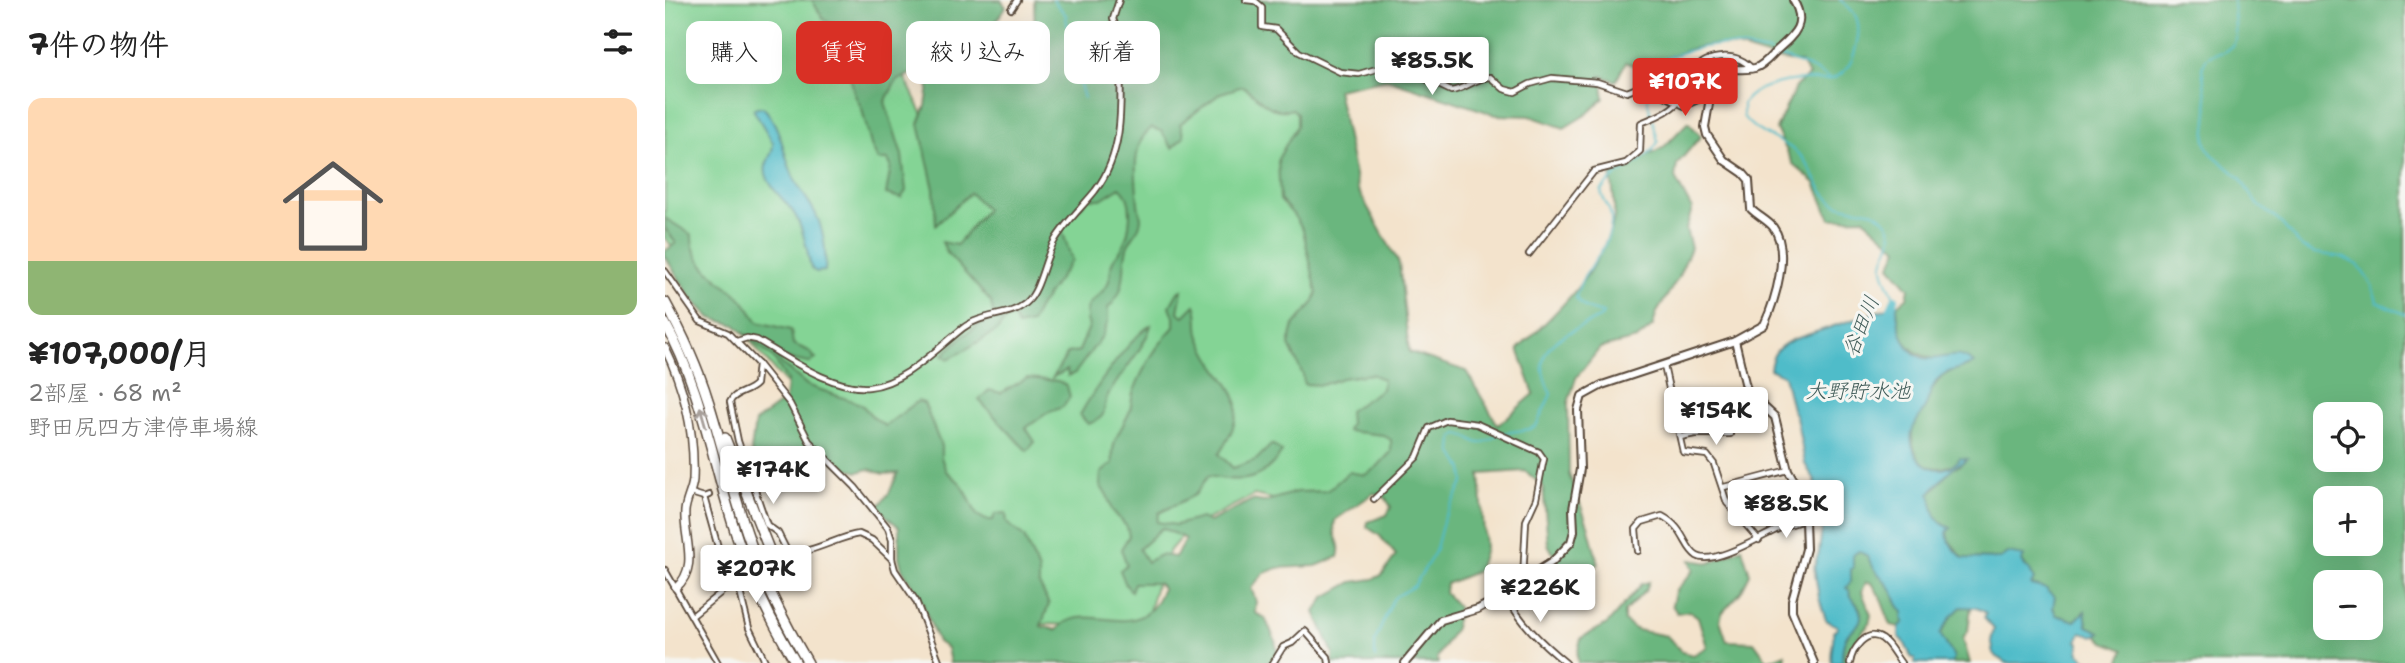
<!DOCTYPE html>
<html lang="ja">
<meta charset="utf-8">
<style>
:root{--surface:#fff;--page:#f6f6f6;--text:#222;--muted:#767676;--accent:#d93025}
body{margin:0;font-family:"Shantell Sans","Klee One",sans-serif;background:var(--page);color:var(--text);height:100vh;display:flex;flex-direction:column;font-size:26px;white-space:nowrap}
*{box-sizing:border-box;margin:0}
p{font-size:23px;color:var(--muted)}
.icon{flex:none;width:38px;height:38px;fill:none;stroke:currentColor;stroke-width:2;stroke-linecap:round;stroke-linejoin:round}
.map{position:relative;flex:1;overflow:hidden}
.sheet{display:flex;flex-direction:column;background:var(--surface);width:665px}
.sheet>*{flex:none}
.banner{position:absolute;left:21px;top:21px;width:665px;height:63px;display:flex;gap:14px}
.controls{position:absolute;left:1648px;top:402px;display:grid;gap:14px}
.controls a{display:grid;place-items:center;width:70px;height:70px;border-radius:14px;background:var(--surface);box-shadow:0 7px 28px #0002;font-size:35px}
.price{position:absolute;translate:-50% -60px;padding:0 16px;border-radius:7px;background:#fff;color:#222;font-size:23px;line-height:46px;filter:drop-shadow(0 2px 4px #0008)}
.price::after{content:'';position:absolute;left:50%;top:42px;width:21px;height:16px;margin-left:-10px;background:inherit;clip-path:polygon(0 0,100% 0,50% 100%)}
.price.active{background:var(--accent);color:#fff}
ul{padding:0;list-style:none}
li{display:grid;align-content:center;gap:14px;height:371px;padding:0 28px}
li span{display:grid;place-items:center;height:217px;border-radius:14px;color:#555}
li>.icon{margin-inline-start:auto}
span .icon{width:126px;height:126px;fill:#fffc;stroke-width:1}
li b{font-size:30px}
h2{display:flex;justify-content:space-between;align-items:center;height:84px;padding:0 28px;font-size:30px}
.chip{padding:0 24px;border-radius:14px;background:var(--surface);box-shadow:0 7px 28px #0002;font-size:24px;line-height:63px}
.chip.active{background:var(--accent);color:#fff}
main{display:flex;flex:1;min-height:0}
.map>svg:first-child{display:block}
</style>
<main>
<section class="sheet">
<h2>7件の物件<svg class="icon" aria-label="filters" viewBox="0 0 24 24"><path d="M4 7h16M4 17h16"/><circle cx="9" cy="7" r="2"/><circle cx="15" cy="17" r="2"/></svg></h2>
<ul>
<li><span style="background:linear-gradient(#ffd9b3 75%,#8fb573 0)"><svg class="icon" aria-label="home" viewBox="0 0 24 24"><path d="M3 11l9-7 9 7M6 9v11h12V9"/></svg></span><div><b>¥107,000/月</b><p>2部屋 · 68 m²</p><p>野田尻四方津停車場線</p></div></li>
</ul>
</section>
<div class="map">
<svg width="1740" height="663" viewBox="0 0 1740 663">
<rect width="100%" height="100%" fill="#f6f6f2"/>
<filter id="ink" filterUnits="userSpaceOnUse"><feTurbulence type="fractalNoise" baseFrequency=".0143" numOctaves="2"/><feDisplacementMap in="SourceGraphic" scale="14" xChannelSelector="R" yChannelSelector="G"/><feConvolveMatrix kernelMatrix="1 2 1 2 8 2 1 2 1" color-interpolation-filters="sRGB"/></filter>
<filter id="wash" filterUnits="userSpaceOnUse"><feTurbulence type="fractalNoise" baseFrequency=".00686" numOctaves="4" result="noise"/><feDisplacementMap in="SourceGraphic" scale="28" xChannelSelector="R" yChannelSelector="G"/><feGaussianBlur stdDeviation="1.57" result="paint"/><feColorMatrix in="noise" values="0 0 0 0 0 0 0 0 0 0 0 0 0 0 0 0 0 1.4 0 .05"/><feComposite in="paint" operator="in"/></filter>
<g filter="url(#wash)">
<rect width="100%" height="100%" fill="#f3e3cc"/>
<polygon fill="#84d495" stroke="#607f5a" stroke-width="2" points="0,0 171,0 238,74 289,178 537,78 631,85 753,430 667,511 589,495 523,529 505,550 495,570 481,622 457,626 373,624 276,489 150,419 0,238"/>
<g fill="#6bb67e" stroke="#53704e" stroke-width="2" fill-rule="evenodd">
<path d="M147 0H336L341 7 331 21 354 51 370 31 369 0H1740V663H1454L1459 650 1439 642 1432 635 1435 632 1422 626 1420 611 1410 621 1391 615C1383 594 1389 592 1366 585L1369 578 1353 556 1342 553 1335 559 1298 558 1283 539 1281 526 1268 515 1265 494 1287 468 1296 465C1287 464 1281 468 1273 468 1253 468 1246 447 1247 429 1264 400 1266 370 1305 366 1263 357 1232 361 1232 305L1242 298 1244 288 1225 266 1233 249 1198 218 1165 219 1150 183 1128 164 1111 129 1131 86 1144 75 1135 62C1112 62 1093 52 1071 47 1036 39 1007 56 977 70L961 62 951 81 936 76 939 98 922 114 899 128 865 116 831 115 722 79 672 89 693 190 734 263 744 352 801 371 833 425 869 394 853 349C891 313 933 275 948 222 952 208 947 188 946 174L998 148 1023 122 1036 136 1012 164 1010 178 1027 209 1021 229 1026 248 1013 278 991 314 988 326 972 339 935 348 911 378 903 403 904 474 923 525 933 563 918 583 903 582 883 544 878 486 860 471 815 474 820 548 813 571 781 584 780 593 793 607 790 628 772 658 773 663H668V653L650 612 660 597 687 582 708 579 717 575 731 555 714 535 702 527 703 522 722 515 726 507 720 497 709 493 670 520C666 539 678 540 673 557L651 566 613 568 599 573 586 588 591 601 590 613 600 618 610 640 614 663H285L282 648 273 642 254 595 237 569 234 557V527L212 508 224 493 233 473 218 474 204 469 193 472 177 468 165 459 120 488 107 473 92 466 86 450 90 422 120 400 122 380 108 358 70 325 46 318 27 299 0 257V251L11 243 0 228V218L27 235C25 262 55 280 73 295 81 302 87 314 93 322L126 330 128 344 144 351 151 359 144 363 113 357 116 363 142 385 196 404 208 417 220 426 253 401 259 403 276 446V457L281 471 294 482 301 492 312 515 321 520H328L330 514 341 513 342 523 359 537 374 571V584L384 604 376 626 392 630C416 600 459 637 486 609 492 603 494 595 498 589L493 583H469L466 591 461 585 455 570 462 565 456 549 464 536 462 527 447 510 442 495 435 486 436 473 448 463C445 441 456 431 464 413 467 406 466 398 469 391 478 368 492 345 509 327V317L505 306 513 292 517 290 513 312 519 316 530 305C535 315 531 327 535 337 556 391 595 390 554 454L568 468 591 460 607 444 617 452C596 483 577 483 543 476L530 495 494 513 492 522 511 525 536 518 544 522 587 500 599 502 631 492 662 491 684 472 700 475 712 467 726 452V440L718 435 682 431 685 423 684 411 717 389 718 379 706 374 677 378 657 385 639 384 638 375 624 345 629 325 648 303 652 293 638 230 628 214 615 200 613 159 632 125V114L628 109C603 115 597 99 578 86L556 93 515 124 519 137 507 148 496 131 487 128C465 142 471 181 473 203 473 209 476 213 476 219 475 231 465 238 462 248 456 271 464 288 443 308V322L438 335 410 373 403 376 402 370 388 377 403 353 414 351 424 327C415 299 433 302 442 285 446 279 445 270 447 263 448 258 453 255 456 250 465 234 471 200 455 187L436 199H423L396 227 407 260 374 307 366 323 352 326 348 316 341 319 332 331 284 359 278 355C294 339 308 326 329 318L326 302 282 253 277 242 292 245 321 209 305 193 271 225 269 189 254 124 261 106 264 86 250 72 231 81 220 102 237 155 241 191 236 198 221 194 226 166 223 160H213L206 145 197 109 190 95 172 27 158 19ZM1661 415H1706V460H1661ZM1661 499H1706V544H1661ZM497 528 521 539 510 557 495 555 482 562 474 549ZM1661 583H1706V628H1661Z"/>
<path d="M486 325C481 346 454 376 443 395 439 402 441 410 437 416 433 421 428 422 423 424L415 415C427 393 465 337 486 325Z"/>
<polygon points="362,378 393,381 402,386 405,397 398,407 382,413 361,428 370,442 362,451 314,400 324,390 336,393"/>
<polygon points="1077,548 1085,574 1076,592 1057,613 1055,620 1062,641 1089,642 1103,661 1120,654 1121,663 913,663 912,655 916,638 942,624 977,584 984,582 981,590 959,612 959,621 972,630 1002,636 1017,652 1028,655 1042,647 1033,617 1025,611 1012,613 1007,605 1010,592 1029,570 1025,560 1045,563"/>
<path d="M1194 551 1203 557C1208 572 1221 579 1228 593 1232 601 1231 605 1238 612L1239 622 1234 627 1226 625 1215 597 1207 583 1201 582 1197 592 1206 615 1204 624 1180 654 1186 663H1177C1177 653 1177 645 1182 636 1187 628 1197 625 1196 613 1195 602 1184 600 1182 590 1181 584 1184 575 1186 568H1188V555Z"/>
<polygon points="1306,606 1303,631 1298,638 1305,663 1287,663 1289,657 1275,635 1286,617 1296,607"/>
</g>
<g fill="#4fbcc9" stroke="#457374" stroke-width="2">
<path d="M98 107C116 126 118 153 128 176 136 194 152 209 156 228 160 241 161 258 160 271L151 272 146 268C142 251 139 230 130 215 122 201 105 190 101 174 98 162 109 155 108 143L88 109Z"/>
<path d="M1232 305C1232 323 1238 353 1259 358 1278 362 1289 347 1309 363 1298 370 1284 368 1274 378 1266 386 1264 398 1260 408 1256 416 1249 423 1247 432 1241 460 1277 484 1295 458L1303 459C1298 463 1293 464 1288 468 1284 471 1268 489 1265 494 1270 510 1267 521 1286 528L1282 532 1283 539 1288 548 1298 558 1335 559 1342 553 1359 556 1357 561 1360 567 1364 569 1369 579 1366 585 1382 589 1383 592 1390 597 1388 608 1391 615 1410 621 1420 611 1422 626 1435 632C1430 638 1423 635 1416 633L1412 641 1414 643V652L1420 660 1427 663H1342L1331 656 1327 650 1328 646 1326 641 1329 629 1319 618 1321 613C1312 606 1307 608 1296 607L1286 617 1275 634 1289 657 1287 663H1250V658H1247L1238 640 1234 637V627L1239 622 1237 619 1238 612C1231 605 1232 601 1228 593 1221 579 1208 572 1203 557L1194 551 1188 555V568L1186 569V581L1181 588 1184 590C1185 601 1196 604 1196 616 1196 625 1188 628 1183 634 1177 643 1177 653 1177 663H1167C1164 653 1170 643 1168 632L1173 628 1172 626 1161 620 1154 598 1149 567 1154 552 1157 529 1154 500 1150 481 1140 464 1131 416 1127 409 1119 376 1105 369C1107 353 1113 347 1127 340Z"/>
</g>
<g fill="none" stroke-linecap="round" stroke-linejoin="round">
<g stroke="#4fbcc9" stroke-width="2">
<path d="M388 0 401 15 402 24 413 48 424 53 426 57C411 77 411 72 419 98"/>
<path d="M1175 0C1189 10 1195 18 1193 36 1190 57 1183 78 1160 80 1153 81 1145 79 1138 80 1118 81 1090 86 1078 103V116C1091 136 1118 138 1135 155 1149 169 1154 197 1174 205 1193 212 1214 205 1225 228 1232 242 1216 254 1218 269 1220 279 1226 290 1230 299"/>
<polyline points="1568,0 1571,39 1568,45 1559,52 1548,54 1541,59 1537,68 1543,111 1540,140 1542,147 1547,154 1575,178 1591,203 1615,222 1637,247 1650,253 1677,257 1693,265 1707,285 1712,302 1740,314"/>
<polyline points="1112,55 1148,69 1164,78"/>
<path d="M984 85 987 66C1002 55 1037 46 1056 45 1072 45 1089 50 1105 52"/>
<polyline points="983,90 983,103 986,116"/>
<path d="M839 433 865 429 871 426 886 394C860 345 899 336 936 317L938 313C926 310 918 309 911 298 914 272 945 252 946 222 947 207 938 203 936 191 951 169 980 165 993 142L988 121"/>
<path d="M710 657V641L727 601 730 597 749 586 770 552 779 518 799 482 798 469 787 451 788 438 793 434C817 439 805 451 833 435"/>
</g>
<polyline stroke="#4fbcc9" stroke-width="8" points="1222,317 1230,299"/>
</g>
</g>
<g filter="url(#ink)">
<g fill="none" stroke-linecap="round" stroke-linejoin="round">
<defs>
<g id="street">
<path d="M581 0 590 1 597 7V27L611 29 634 52 675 72 694 74 729 64 786 91C801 89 810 78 825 77L839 89 850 92 865 84 887 78 932 82 962 92 979 85 1019 106 1035 99 1043 88"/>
<polyline points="346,9 352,0"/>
<path d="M864 254 929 171 961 163 975 151 976 123C987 118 1001 114 1010 105 1020 96 1020 81 1028 71 1043 53 1073 52 1087 69"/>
<polyline points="0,271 35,321 63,333 93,364 125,404 144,441 190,487 223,528 227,540 227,559 230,570 251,601 275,663"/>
<path d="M72 341 82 338 92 340C123 358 167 390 204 387 240 383 270 350 298 328 317 313 345 317 361 303 376 290 379 258 390 240 401 222 417 207 430 191 460 152 456 103 455 57L458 46 448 19 454 0"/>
<path d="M93 364 91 384C83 393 69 392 65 402L73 441 102 525 113 533 122 551C145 556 171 537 194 534L207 540 227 559"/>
<polyline points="999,366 1018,452 1042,455 1049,464 1062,503 1094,540"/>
<polyline points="1015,437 1030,434 1065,434"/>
<polyline points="1059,487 1123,470"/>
<polyline points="26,493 39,497 44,495"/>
<polyline points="39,497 58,565 59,590"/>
<polyline points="709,499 752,457 764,428 782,420 812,424 874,452 879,459 878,463 871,499 861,521 858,579"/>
<path d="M973 551 971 529 977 522 997 516C1020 528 1019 548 1032 556 1048 566 1097 536 1113 529 1122 525 1131 523 1139 520"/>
<polyline points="0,570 53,663"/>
<path d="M839 593C856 623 874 641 901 663"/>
<polyline points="27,616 59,590 74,588 84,628 101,663"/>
<polyline points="608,663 618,647 627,643 640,631 663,657 664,663"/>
<path d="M1185 663C1187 650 1201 628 1217 639 1225 644 1230 656 1236 663"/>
</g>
<g id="secondary">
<polyline points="1070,341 1081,387 1086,395 1110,417 1123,470 1130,482 1140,520 1141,549 1127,600 1127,611 1149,663"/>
<path d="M740 663 776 620 813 609 822 604 887 562 906 542 909 531 908 509 915 469 913 410 917 396 937 385 1070 341 1099 325C1110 301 1126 251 1108 227 1102 220 1093 216 1086 209L1084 180 1078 173 1059 160 1042 135 1040 127 1045 98 1043 87 1046 72C1061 65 1074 72 1090 68 1098 66 1105 57 1111 51 1129 35 1143 24 1128 0"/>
</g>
<path id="primary" d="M0 348C20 389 30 434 28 480 27 491 21 500 20 511 18 538 35 566 11 588"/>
<g id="highway">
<path d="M0 302C17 333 32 365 43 400 57 444 67 489 82 533 97 579 119 622 143 663"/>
<path d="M0 323C37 389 48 465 72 537 86 581 107 623 131 663"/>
<polyline points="60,438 109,562"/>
</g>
</defs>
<use href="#street" stroke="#574638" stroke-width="8"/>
<use href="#secondary" stroke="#574638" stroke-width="10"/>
<use href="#primary" stroke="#574638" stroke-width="10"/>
<use href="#highway" stroke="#574638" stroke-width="12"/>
<use href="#street" stroke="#fff" stroke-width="4.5"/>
<use href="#secondary" stroke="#fff" stroke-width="6"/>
<use href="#primary" stroke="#fff" stroke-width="7"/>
<use href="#highway" stroke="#fff" stroke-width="9"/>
</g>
<defs><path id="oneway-shaft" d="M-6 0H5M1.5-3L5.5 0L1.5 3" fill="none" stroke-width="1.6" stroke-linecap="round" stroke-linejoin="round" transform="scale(1.75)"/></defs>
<use stroke="#a79f9a" href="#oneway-shaft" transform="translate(38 417) rotate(-106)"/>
</g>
<g text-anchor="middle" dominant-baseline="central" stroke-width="6" stroke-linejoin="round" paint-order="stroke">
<g font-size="21" font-style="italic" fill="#425d5a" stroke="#f6f6f2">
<text transform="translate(1196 326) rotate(-68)">谷田川</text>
<text x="1193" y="391">大野貯水池</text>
</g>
</g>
</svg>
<div class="controls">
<a><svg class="icon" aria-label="locate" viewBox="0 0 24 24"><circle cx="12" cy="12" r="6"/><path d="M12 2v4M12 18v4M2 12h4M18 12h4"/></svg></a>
<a>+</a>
<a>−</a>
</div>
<b class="price" style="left:767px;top:97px">¥85.5K</b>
<b class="price active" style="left:1020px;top:118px">¥107K</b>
<b class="price" style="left:1051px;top:447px">¥154K</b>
<b class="price" style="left:108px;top:506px">¥174K</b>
<b class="price" style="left:1121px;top:540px">¥88.5K</b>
<b class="price" style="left:91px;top:605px">¥207K</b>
<b class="price" style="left:875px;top:624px">¥226K</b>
<div class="banner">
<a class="chip">購入</a>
<a class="chip active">賃貸</a>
<a class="chip">絞り込み</a>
<a class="chip">新着</a>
</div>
</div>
</main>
